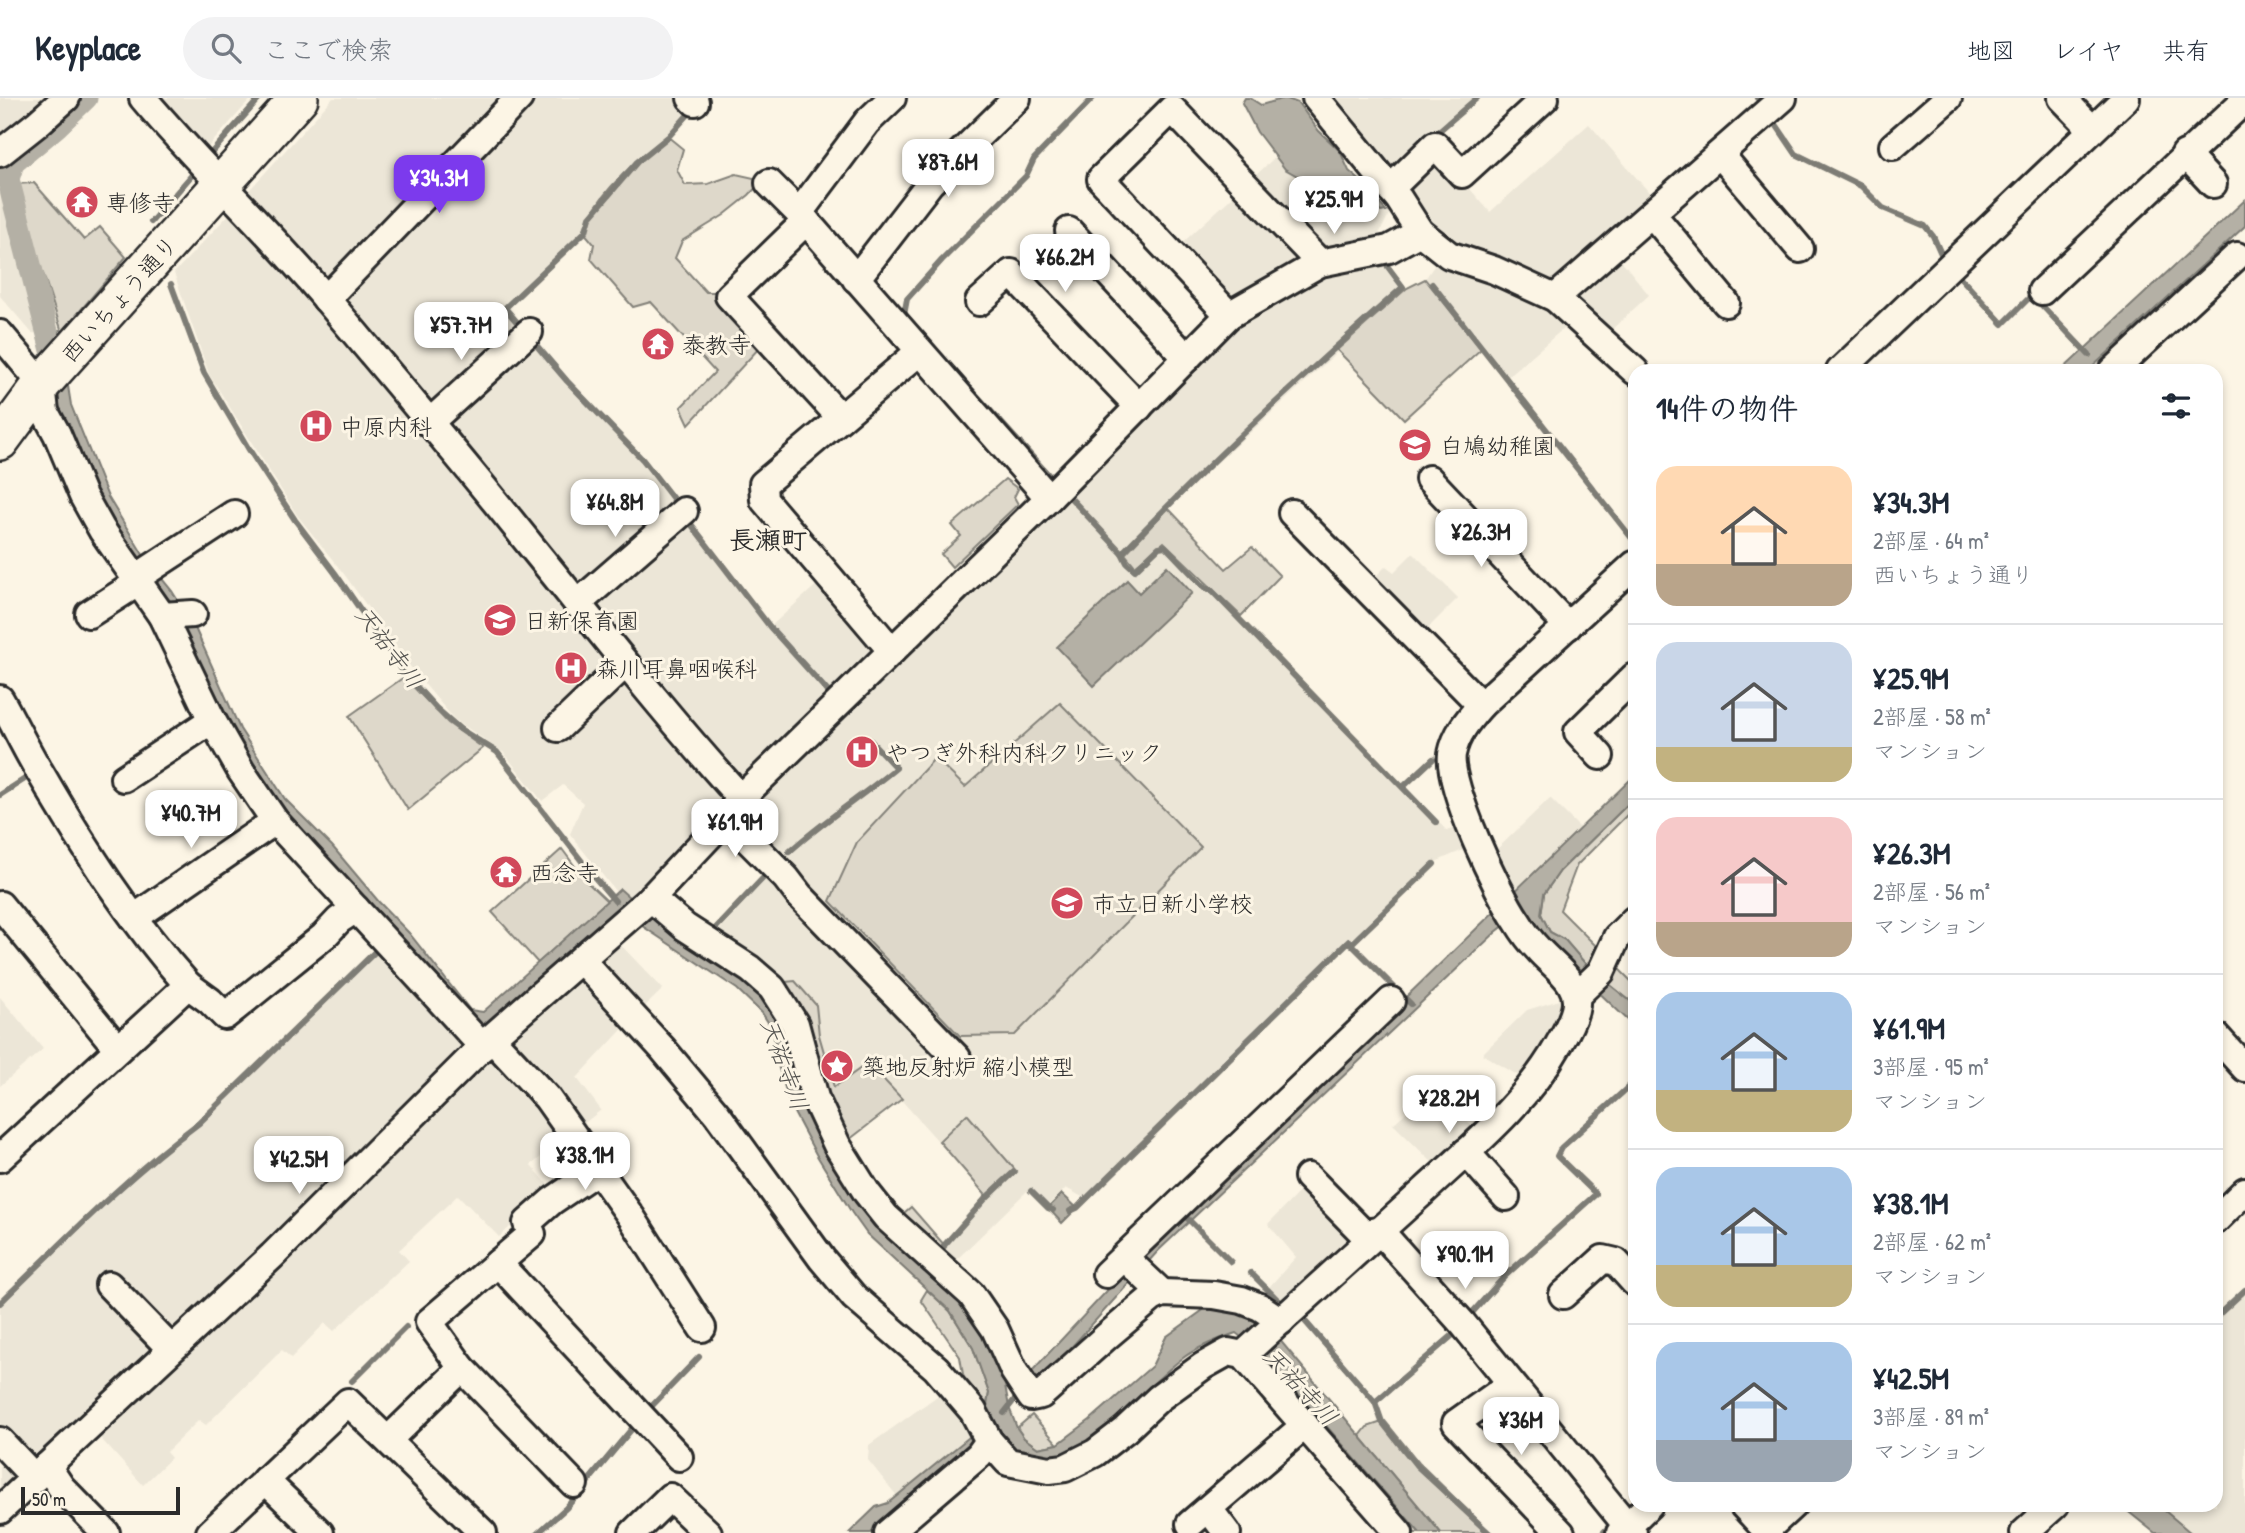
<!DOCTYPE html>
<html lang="ja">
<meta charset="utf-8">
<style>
:root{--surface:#fff;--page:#f2f2f3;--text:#1f2937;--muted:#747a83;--line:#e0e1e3;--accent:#7c3aed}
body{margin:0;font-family:"Patrick Hand","Klee One",sans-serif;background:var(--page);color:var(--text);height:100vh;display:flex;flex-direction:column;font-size:26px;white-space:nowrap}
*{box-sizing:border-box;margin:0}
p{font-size:23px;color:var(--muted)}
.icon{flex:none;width:38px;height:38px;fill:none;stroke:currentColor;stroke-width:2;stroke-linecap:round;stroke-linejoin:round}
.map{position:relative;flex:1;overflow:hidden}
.side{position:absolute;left:1628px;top:266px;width:595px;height:1148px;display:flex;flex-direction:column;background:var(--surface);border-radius:21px;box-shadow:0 4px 10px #0003}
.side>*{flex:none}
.scale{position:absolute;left:21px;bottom:18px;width:159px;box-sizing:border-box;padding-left:7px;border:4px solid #2b2b2b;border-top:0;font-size:19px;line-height:24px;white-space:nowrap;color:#2b2b2b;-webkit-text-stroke:5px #fcf5e5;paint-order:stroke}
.price{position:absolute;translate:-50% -60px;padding:0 16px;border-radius:14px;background:#fff;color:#222;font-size:23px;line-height:46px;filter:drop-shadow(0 2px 4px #0008)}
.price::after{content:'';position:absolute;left:50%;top:42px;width:21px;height:16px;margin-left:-10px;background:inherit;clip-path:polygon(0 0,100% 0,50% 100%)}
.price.current{background:var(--accent);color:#fff}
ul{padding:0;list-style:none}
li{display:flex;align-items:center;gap:21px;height:175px;padding:0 28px}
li+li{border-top:2px solid var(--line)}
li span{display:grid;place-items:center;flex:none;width:196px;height:140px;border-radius:21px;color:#555}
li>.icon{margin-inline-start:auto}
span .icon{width:84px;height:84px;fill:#fffc;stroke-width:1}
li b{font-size:30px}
h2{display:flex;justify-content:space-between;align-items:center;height:84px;padding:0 28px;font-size:30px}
header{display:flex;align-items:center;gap:42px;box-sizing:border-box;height:98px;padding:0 35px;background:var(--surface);border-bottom:2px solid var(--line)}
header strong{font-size:33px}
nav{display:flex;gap:38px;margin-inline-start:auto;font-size:24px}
.search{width:490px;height:63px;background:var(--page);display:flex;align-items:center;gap:18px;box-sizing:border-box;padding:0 24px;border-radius:38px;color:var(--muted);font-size:26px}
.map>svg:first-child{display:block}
</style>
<header>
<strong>Keyplace</strong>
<div class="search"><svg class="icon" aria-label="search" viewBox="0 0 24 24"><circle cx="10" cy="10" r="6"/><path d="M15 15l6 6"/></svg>ここで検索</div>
<nav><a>地図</a><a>レイヤ</a><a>共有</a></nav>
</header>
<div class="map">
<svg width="2245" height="1435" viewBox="0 0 2245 1435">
<rect width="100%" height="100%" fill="#fcf5e5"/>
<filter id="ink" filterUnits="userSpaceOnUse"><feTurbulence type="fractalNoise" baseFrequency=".0143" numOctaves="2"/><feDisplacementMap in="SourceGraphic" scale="14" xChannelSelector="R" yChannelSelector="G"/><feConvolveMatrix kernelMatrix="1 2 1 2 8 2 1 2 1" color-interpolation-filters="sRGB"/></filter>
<g filter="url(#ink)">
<g fill="#ece6d7">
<polygon points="0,0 55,0 0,44"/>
<polygon points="150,0 252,0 200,58"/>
<polygon points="333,0 510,0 335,180 318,184 243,99"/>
<polygon points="530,0 700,0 667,38 634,64 588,119 583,133 503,210 565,283 640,360 770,529 823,481 883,552 740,690 340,199"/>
<polygon points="1332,0 1474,0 1391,72"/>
<polygon points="1589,26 1655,101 1555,188 1450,147 1404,85 1436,52 1490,114"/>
<polygon points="1284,51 1390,114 1374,146 1232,207 1178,149"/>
<polygon points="0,75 46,236 32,235 0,198"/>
<polygon points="233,112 320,209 724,695 722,716 635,805 620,792 616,794 570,736 583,705 563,687 542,703 504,655 454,621 412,571 344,476 297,417 209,276 174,175"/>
<polygon points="1617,157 1649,197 1609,234 1578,206 1578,193"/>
<polygon points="1438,162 1504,184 1571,224 1505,281 1425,181"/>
<polygon points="1388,165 1407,190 1168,410 1125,456 1125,468 1135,474 1159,452 1165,451 1203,493 1209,493 1237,521 1402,692 1407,691 1447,733 1455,730 1463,752 1433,765 1360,835 1348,842 1084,1100 1066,1090 1045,1110 1027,1093 954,1164 943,1153 989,1100 869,966 824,997 801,924 713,839 771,775 736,719 1236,224 1323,174"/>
<polygon points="1413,455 1458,500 1421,537 1369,485 1386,468 1394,474"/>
<polygon points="1550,700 1581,731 1515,795 1493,755"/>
<polygon points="615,841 663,891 637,916 589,865"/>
<polygon points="382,849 466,939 468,958 0,1404 0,1209 104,1108 169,1049 202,1026"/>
<polygon points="583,869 631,922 577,980 601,1012 531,1067 552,1091 499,1139 458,1097 399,1152 409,1163 334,1233 325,1225 291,1260 282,1252 206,1327 199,1322 166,1354 171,1360 143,1387 94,1333"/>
<polygon points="0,899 43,951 0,988"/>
<polygon points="1563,901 1563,917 1524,981 1482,956 1527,912"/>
<polygon points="1434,990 1477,1033 1437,1069 1393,1026"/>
<polygon points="1307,1086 1359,1139 1280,1206 1262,1197 1296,1159 1268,1126"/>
<polygon points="2245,1190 2245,1435 2191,1435 2158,1407 2216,1407 2216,1217"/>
<polygon points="947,1291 973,1327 970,1339 897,1398 868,1362 869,1347"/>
</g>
<g fill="#ded8ca" stroke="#84827a" stroke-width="2">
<path d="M667 38 683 51 677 72 685 87 708 86 736 76 763 82 749 97 724 117 682 143 675 160 706 194H716L761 248 689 326 681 309 715 274 651 204 633 209 591 161 594 146 583 133C596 97 637 61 667 38Z"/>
<polygon points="34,85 84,142 100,129 126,159 62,234 14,86"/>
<polygon points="1425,181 1481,251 1404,321 1337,252 1407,190"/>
<polygon points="1005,381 1018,391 1014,399 1018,406 952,469 941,456 961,438 952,427"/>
<polygon points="1168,410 1226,471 1252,449 1280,478 1241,518 1164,444 1135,468 1125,456"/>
<polygon points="404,579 448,625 483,650 408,712 349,618"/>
<polygon points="1060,605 1201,749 1015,937 960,938 830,803 857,744 935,660 965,689"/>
<polygon points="1634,700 1634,710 1577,767 1560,812 1634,886 1634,906 1589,870 1565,842 1550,834 1541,816 1544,796 1560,773"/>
<polygon points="562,751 586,783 607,803 538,865 492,814"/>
<polygon points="795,883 816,907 819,937 834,989 868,965 902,1001 845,1045 775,885"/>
<polygon points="967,1016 1017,1074 989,1101 939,1043"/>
<polygon points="911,1109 946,1149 939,1158 899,1119"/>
<polygon points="927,1192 950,1213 973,1250 989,1295 985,1317 960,1288 964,1282 960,1259 921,1202"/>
<polygon points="1265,1258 1420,1435 1413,1435 1261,1262"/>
<polygon points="1032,1317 1058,1346 1038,1350 1024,1340 1017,1330"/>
<polygon points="1385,1323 1419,1365 1491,1435 1441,1435 1360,1338 1367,1329"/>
</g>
<g fill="#b4b0a5" stroke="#7d7b74" stroke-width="2">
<polygon points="1245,0 1250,0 1261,7 1285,0 1298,5 1319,33 1340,53 1349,73 1364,86 1386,113 1381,114 1342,86 1315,88 1285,71 1257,34 1242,5"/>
<polygon points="2245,102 2245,128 2088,273 2061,273"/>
<path d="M59 232 71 307 108 399 145 460 172 493 195 530 240 631 285 701 332 748 379 804 409 835 470 912 483 914 620 791 659 826 744 880 766 904 782 929 804 1004 954 1189 991 1239 1004 1282 1009 1309 1017 1330 1024 1340 1038 1350 1058 1346 1090 1322 1152 1268 1166 1239 1206 1210 1244 1213 1264 1223 1441 1435H1420L1265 1258 1236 1235C1218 1241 1199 1248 1183 1260 1149 1284 1081 1366 1040 1362 1031 1362 1019 1354 1010 1350L878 1428 871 1435H849L876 1409 888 1405 984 1327 989 1295 973 1250 950 1213 867 1136 852 1115 816 1056 791 1009 777 964 773 932 762 915 737 891 621 814 485 931 469 928 282 717 96 405 60 312 43 233Z"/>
<polygon points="1167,468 1192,495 1094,588 1057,549 1127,482 1139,495"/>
<polygon points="1634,678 1634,700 1560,773 1544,796 1541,816 1550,834 1565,842 1589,870 1634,906 1634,928 1547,845 1523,813 1496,834 1158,1153 1040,1284 1031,1274 1147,1150"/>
<polygon points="1062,1096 1077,1110 1062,1125 1048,1110"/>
<polygon points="2120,1407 2158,1407 2191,1435 2155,1435"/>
</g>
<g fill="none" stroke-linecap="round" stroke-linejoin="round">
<g stroke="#7d7b74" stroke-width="6">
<polyline points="1757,0 1758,1"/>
<polyline points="1773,22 1796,56 1861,88 1883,110 1925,128 1933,138 1942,158"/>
<polyline points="1433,38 1477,0"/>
<polyline points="205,62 260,0"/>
<polyline points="151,124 198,70"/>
<polyline points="1958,177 2003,226 2032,197 2089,257"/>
<polyline points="171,186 204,275 248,350 295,422 335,475 405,576 436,610 460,631 497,654 591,775 615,803"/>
<polyline points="1432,186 1634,443"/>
<polyline points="907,221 904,217 907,201 942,162 1026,78 1034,61 1093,0"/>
<polyline points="522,230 505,210 586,133 590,119 637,64 669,38 694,10"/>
<polyline points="531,241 567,283 643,362 674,402"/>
<polyline points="971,291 1055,384"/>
<polyline points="1065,394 1122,455 1127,465 1135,472 1159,449 1165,448 1204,489 1211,492 1436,724"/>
<polyline points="691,426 770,529 831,597"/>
<path d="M1122 455C1211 362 1307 274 1403 189L1388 169"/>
<polyline points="1403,689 1433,661"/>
<polyline points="0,697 31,677"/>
<path d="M789 754C823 723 861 699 896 670L870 642"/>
<polyline points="713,833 765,778"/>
<polyline points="1351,846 1411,906"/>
<polyline points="1031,1093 1048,1110 1053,1112"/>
<polyline points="1070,1113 1077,1110 1349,843 1351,846 1434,766"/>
<polyline points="1186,1119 1231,1164"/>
<polyline points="940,1152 986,1100 1014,1074"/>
<polyline points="1251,1175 1281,1205"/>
<path d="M0 1205C64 1143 127 1078 199 1025L381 848"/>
<polyline points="1471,1216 1505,1178 1596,1096 1557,1058 1561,1050 1634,984"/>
<polyline points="2216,1219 2245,1192"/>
<polyline points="1304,1222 1375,1304 1382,1324 1416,1367 1489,1435"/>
<polyline points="352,1283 406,1229"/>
<polyline points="1375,1304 1453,1237"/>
<polyline points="648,1312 699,1259"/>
<polyline points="1004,1315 1019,1296"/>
<polyline points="538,1435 566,1410 635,1327"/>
<polyline points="1603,1435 1612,1425"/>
</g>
<polyline stroke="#b4b0a5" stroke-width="23" points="55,264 8,81 13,65 56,29 86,0"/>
<defs>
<g id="minor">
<path d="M143 0C202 70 269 133 328 203 396 284 465 365 531 448 600 533 667 619 741 700"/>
<polyline points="691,0 695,4"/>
<polyline points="892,0 867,24 799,115 1049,400"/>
<polyline points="1316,0 1399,101 1420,134"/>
<polyline points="2062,0 2092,31"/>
<polyline points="1893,48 1948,0"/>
<polyline points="0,55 38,25 66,0"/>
<polyline points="1720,56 1800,151"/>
<polyline points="2185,56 2213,86"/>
<polyline points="769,85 799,115"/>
<polyline points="1390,91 1435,47 1462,76 1545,0"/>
<polyline points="1652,116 1726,205"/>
<polyline points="806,123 729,198 841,320"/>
<polyline points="1069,133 1187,260"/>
<polyline points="856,181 930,85 1017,0"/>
<polyline points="2042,193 2245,2"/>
<polyline points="1555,200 1783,0"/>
<polyline points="326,201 519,0"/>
<polyline points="979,204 1011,175 1139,309"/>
<polyline points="1229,217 1101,81 1172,11 1320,165"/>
<polyline points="0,236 42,286 45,314 57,336 83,398 102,432 162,518 212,622 241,673 275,723 483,949"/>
<polyline points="1840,273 2126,0"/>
<polyline points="2113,273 2237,158"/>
<polyline points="429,325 529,234"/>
<polyline points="1429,381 1568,528"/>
<polyline points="1292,415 1481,607"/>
<polyline points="136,480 234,416"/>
<polyline points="577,506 684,413"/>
<polyline points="89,516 139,484"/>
<polyline points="162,518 193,516"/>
<polyline points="892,553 764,402 763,386 919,254"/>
<path d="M0 601C14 625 26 652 41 676 84 750 131 823 188 887"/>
<polyline points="558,630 625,566"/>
<polyline points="1600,658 1578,634 1634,579"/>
<polyline points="124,680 212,622"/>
<polyline points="726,720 786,780 799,797 957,960"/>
<polyline points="651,800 685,829 750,871 772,890 795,926 815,1000 837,1047 867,1095 886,1119 971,1196 995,1231 1014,1273 1031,1299 1041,1297 1107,1238 1152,1200 1162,1195 1214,1197 1242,1202 1260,1209 1281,1223"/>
<polyline points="0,807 118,951"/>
<polyline points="134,820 275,723"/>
<polyline points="581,862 662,950 717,1016 822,1161 854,1199 936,1270 973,1313 989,1343 1008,1364 1049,1372 1065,1370 1095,1355 1125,1332 1159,1300 1203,1268 1228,1254 1243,1257 1399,1435"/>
<polyline points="1577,897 1601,874 1617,839 1634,822"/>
<polyline points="2216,938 2245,970"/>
<polyline points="491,940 547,1000 632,1120 702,1230"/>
<polyline points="1466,1054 1506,1099"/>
<polyline points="0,1060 188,887 210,903 225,918 324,838 339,822 356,811"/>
<polyline points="1308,1079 1363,1135 1380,1133 1463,1226 1633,1435"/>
<polyline points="2216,1122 2245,1093"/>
<polyline points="1125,1160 1162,1195"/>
<polyline points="498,1165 679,1359"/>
<polyline points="1106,1176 1391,903"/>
<polyline points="109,1187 171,1251"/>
<polyline points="1563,1197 1603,1161 1616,1164 1634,1184"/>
<path d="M1243 1257C1303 1202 1364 1148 1424 1093 1473 1048 1526 1005 1559 946 1565 936 1572 924 1575 912 1582 885 1555 870 1539 852 1531 844 1523 833 1517 823 1498 796 1447 687 1452 656 1456 636 1468 622 1481 607L1634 467"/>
<polyline points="1511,1286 1456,1325 1561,1435"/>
<polyline points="388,1342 462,1270"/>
<polyline points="0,1343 35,1380"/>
<polyline points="47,1368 61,1389 106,1435"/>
<polyline points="265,1382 320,1435"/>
<polyline points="574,1386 462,1270 429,1224 532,1136 527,1125 552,1103 598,1072"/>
<polyline points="1743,1407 1769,1435"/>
<polyline points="1209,1411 1227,1435"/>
<polyline points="0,1412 272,1158 491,940 651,800 726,720 741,700 1049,400 1229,217 1320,165 1389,151 1420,134 1449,157 1494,172 1555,200 1635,273"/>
<polyline points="1190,1426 1305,1327"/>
<polyline points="1766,1432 1793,1407"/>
<polyline points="210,1435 348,1304 483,1435"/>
<polyline points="633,1435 670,1399 708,1435"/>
<polyline points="888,1435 979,1357 989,1343"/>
<polyline points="1620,1435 1649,1407"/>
<polyline points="2024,1435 2055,1407"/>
</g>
<polyline id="highway" points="0,343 42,286 299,0"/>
</defs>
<use href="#minor" stroke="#2b2b2b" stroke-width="32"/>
<use href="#highway" stroke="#2b2b2b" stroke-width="42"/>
<use href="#minor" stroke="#fcf5e5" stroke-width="26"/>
<use href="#highway" stroke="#fcf5e5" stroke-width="37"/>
</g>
</g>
<defs>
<symbol id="temple-disc" viewBox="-11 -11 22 22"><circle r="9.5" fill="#d1495b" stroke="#fcf5e5"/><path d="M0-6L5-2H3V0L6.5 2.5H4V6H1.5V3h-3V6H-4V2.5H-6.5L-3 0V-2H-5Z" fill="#fff"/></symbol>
<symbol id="hospital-disc" viewBox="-11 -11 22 22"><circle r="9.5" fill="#d1495b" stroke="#fcf5e5"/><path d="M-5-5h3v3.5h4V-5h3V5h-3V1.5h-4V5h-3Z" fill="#fff"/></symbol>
<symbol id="school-disc" viewBox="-11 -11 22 22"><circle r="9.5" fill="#d1495b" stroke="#fcf5e5"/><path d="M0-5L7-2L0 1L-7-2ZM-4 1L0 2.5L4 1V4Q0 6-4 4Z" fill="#fff"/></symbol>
<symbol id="sight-disc" viewBox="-11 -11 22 22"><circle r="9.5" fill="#d1495b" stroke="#fcf5e5"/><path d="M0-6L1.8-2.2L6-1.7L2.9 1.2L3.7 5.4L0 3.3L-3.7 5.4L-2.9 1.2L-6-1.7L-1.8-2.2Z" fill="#fff"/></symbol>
</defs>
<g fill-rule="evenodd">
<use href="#temple-disc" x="63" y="85" width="38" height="38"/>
<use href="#temple-disc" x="639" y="227" width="38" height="38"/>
<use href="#hospital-disc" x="297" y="309" width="38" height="38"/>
<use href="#school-disc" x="1396" y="328" width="38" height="38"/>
<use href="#school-disc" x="481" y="503" width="38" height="38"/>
<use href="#hospital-disc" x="552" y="551" width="38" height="38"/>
<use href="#hospital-disc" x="843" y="635" width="38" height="38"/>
<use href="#temple-disc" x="487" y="755" width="38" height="38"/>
<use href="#school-disc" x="1048" y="786" width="38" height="38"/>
<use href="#sight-disc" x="818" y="949" width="38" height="38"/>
</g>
<g text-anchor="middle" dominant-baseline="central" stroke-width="6" stroke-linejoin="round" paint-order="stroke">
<g font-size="23" fill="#2b2b2b" stroke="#fcf5e5" text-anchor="start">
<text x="106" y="104">専修寺</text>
<text x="682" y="246">泰教寺</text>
<text x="340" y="328">中原内科</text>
<text x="1440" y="347">白鳩幼稚園</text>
<text x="524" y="522">日新保育園</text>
<text x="596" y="570">森川耳鼻咽喉科</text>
<text x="886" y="654">やつぎ外科内科クリニック</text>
<text x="530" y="774">西念寺</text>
<text x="1092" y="805">市立日新小学校</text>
<text x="862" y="968">築地反射炉 縮小模型</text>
</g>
<g font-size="23" fill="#2b2b2b" stroke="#fcf5e5">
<text transform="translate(119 201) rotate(-48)">西いちょう通り</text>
</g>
<g font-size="24" font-style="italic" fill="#545350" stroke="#fcf5e5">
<text transform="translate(390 549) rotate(53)">天祐寺川</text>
<text transform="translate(785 966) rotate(70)">天祐寺川</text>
<text transform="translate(1301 1288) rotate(47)">天祐寺川</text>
</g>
<g font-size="26" font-weight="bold" fill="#2b2b2b" stroke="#fcf5e5">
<text x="768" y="441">長瀬町</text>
</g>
</g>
</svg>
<div class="scale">50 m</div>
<b class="price" style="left:948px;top:101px">¥87.6M</b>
<b class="price current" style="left:439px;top:117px">¥34.3M</b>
<b class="price" style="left:1334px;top:138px">¥25.9M</b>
<b class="price" style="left:1065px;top:196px">¥66.2M</b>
<b class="price" style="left:461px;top:264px">¥57.7M</b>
<b class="price" style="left:615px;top:441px">¥64.8M</b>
<b class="price" style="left:1481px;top:471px">¥26.3M</b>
<b class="price" style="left:191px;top:752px">¥40.7M</b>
<b class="price" style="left:735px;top:761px">¥61.9M</b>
<b class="price" style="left:1449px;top:1037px">¥28.2M</b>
<b class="price" style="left:585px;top:1094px">¥38.1M</b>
<b class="price" style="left:299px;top:1098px">¥42.5M</b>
<b class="price" style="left:1465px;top:1193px">¥90.1M</b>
<b class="price" style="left:1521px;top:1359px">¥36M</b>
<section class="side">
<h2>14件の物件<svg class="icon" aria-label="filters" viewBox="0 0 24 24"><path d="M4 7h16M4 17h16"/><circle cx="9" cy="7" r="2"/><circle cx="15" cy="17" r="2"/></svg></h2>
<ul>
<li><span style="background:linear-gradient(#ffd9b3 70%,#b9a48a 0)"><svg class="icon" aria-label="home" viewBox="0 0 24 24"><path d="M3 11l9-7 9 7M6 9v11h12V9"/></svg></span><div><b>¥34.3M</b><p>2部屋 · 64 m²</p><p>西いちょう通り</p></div></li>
<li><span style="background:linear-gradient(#c9d6e8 75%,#c2b280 0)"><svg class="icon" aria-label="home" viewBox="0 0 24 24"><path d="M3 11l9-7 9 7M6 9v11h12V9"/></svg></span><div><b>¥25.9M</b><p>2部屋 · 58 m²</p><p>マンション</p></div></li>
<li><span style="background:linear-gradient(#f6c9c9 75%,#b9a48a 0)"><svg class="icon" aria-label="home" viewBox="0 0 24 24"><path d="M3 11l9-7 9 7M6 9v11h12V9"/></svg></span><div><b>¥26.3M</b><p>2部屋 · 56 m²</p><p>マンション</p></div></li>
<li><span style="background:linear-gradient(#a9c7e8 70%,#c2b280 0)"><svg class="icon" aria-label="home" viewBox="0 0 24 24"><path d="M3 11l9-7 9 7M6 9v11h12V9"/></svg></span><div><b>¥61.9M</b><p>3部屋 · 95 m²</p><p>マンション</p></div></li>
<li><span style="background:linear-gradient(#a9c7e8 70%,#c2b280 0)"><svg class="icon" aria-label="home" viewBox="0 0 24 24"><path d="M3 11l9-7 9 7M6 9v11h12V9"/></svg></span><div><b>¥38.1M</b><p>2部屋 · 62 m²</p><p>マンション</p></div></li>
<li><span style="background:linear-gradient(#a9c7e8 70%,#9aa5b1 0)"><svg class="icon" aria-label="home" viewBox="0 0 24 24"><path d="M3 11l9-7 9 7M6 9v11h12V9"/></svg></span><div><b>¥42.5M</b><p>3部屋 · 89 m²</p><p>マンション</p></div></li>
</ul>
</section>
</div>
